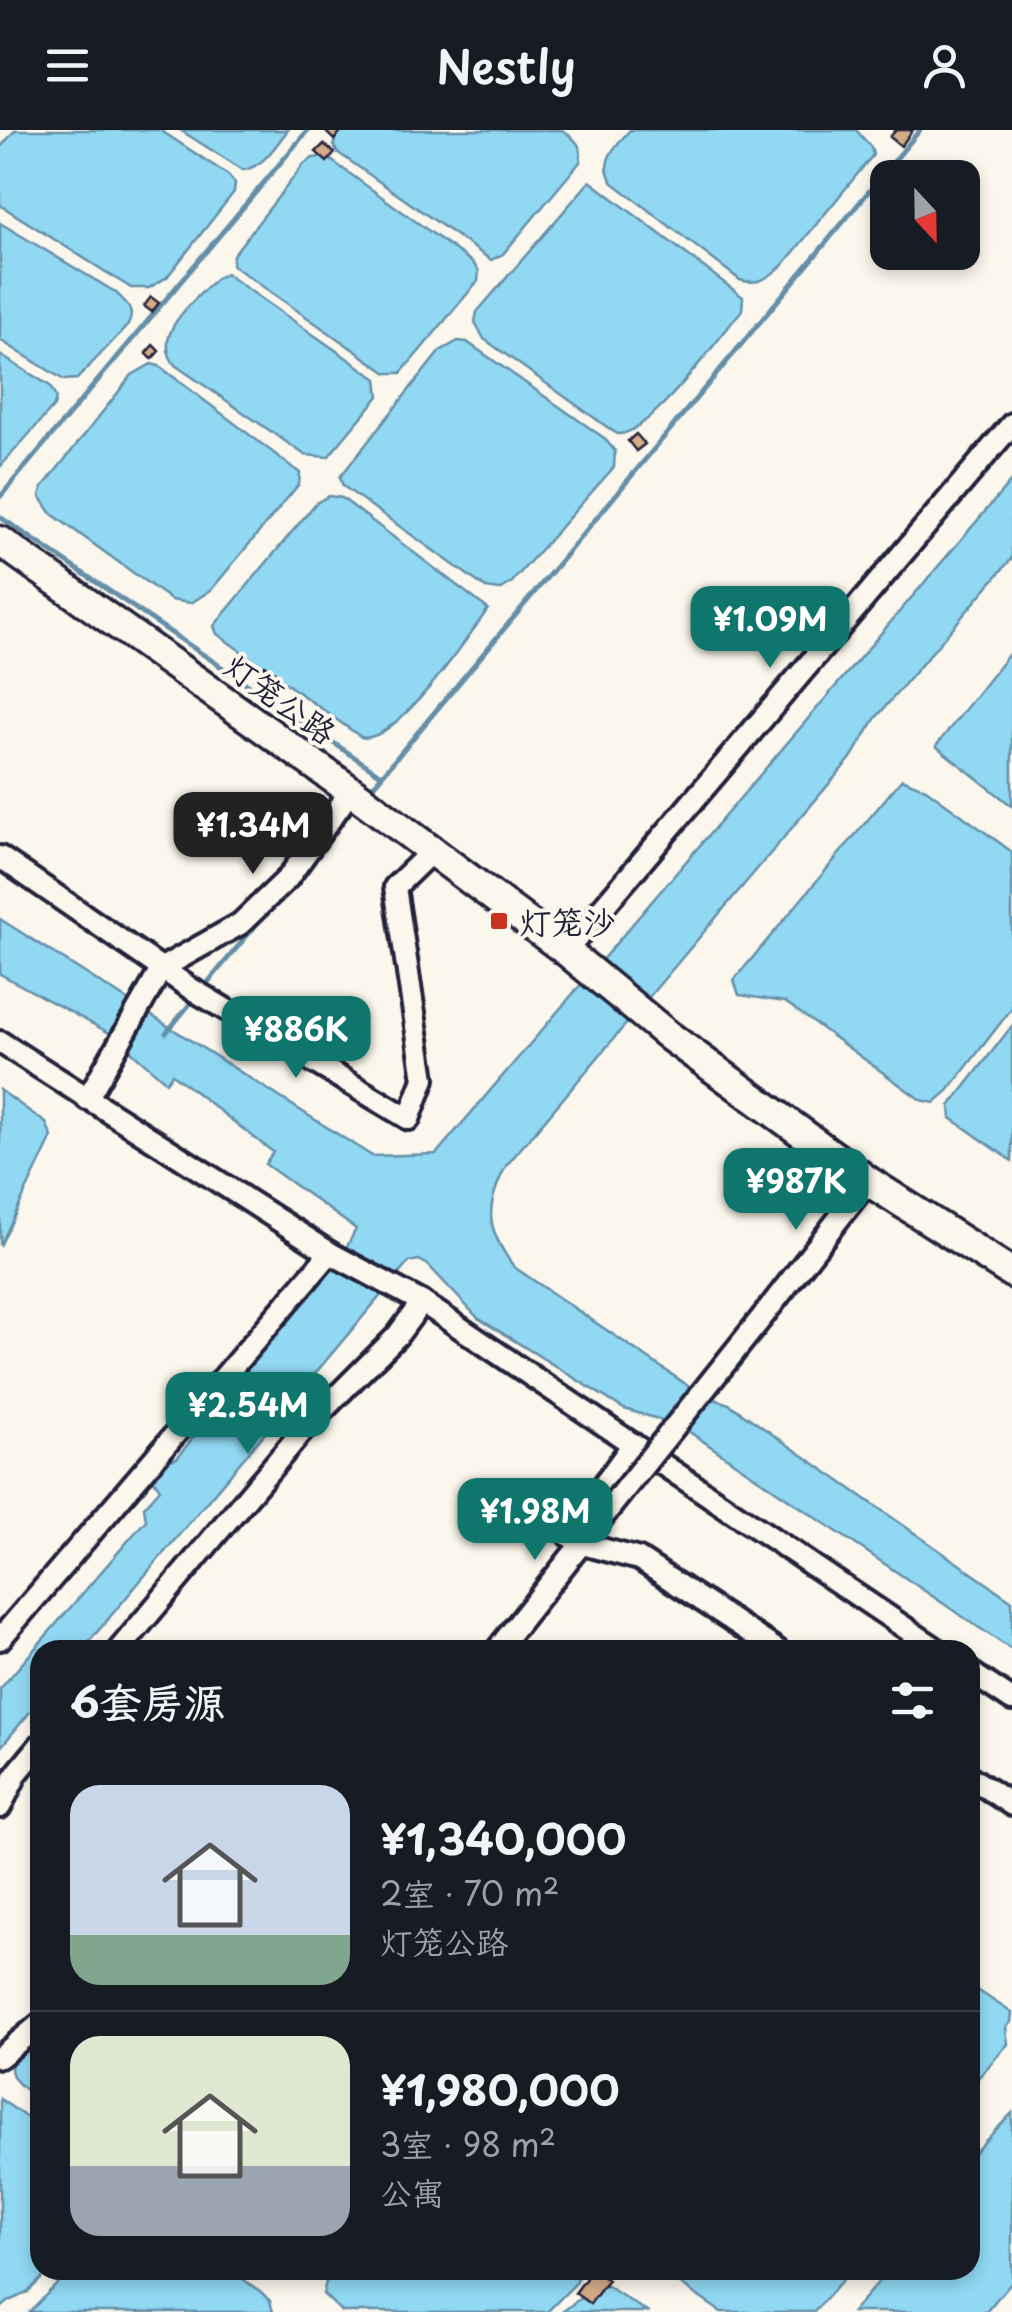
<!DOCTYPE html>
<html lang="zh">
<meta charset="utf-8">
<style>
:root{--surface:#171b24;--page:#242831;--text:#f1f3f6;--muted:#9ea1a6;--line:#363941;--accent:#0f766e}
body{margin:0;font-family:"Playpen Sans","LXGW WenKai TC",sans-serif;background:var(--page);color:var(--text);height:100vh;display:flex;flex-direction:column;font-size:38px;white-space:nowrap}
*{box-sizing:border-box;margin:0}
p{font-size:32px;color:var(--muted)}
.icon{flex:none;width:55px;height:55px;fill:none;stroke:currentColor;stroke-width:2;stroke-linecap:round;stroke-linejoin:round}
.map{position:relative;flex:1;overflow:hidden}
.panel{position:absolute;left:30px;top:1510px;width:950px;height:640px;display:flex;flex-direction:column;background:var(--surface);border-radius:30px;box-shadow:0 5px 15px #0003}
.panel>*{flex:none}
.needle{width:65px;rotate:158deg}
.buttons{position:absolute;left:870px;top:30px;display:grid;gap:20px}
.buttons a{display:grid;place-items:center;width:110px;height:110px;border-radius:20px;background:var(--surface);box-shadow:0 5px 15px #0003;font-size:50px}
.price{position:absolute;translate:-50% -85px;padding:0 22px;border-radius:20px;background:var(--accent);color:#fff;font-size:32px;line-height:65px;filter:drop-shadow(0 2px 5px #0008)}
.price::after{content:'';position:absolute;left:50%;top:60px;width:30px;height:22px;margin-left:-15px;background:inherit;clip-path:polygon(0 0,100% 0,50% 100%)}
.price.current{background:#222;color:#fff}
ul{padding:0;list-style:none}
li{display:flex;align-items:center;gap:30px;height:250px;padding:0 40px}
li+li{border-top:2px solid var(--line)}
li span{display:grid;place-items:center;flex:none;width:280px;height:200px;border-radius:30px;color:#555}
li>.icon{margin-inline-start:auto}
span .icon{width:120px;height:120px;fill:#fffc;stroke-width:1}
li b{font-size:42px}
h2{display:flex;justify-content:space-between;align-items:center;height:120px;padding:0 40px;font-size:42px}
header{display:flex;justify-content:space-between;align-items:center;height:130px;padding:0 40px;background:var(--surface);font-size:45px;font-weight:600}
.map>svg:first-child{display:block}
</style>
<header><svg class="icon" aria-label="menu" viewBox="0 0 24 24"><path d="M4 6h16M4 12h16M4 18h16"/></svg>Nestly<svg class="icon" aria-label="person" viewBox="0 0 24 24"><circle cx="12" cy="8" r="4"/><path d="M4 21q1-7 8-7t8 7"/></svg></header>
<div class="map">
<svg width="1012" height="2182" viewBox="0 0 1012 2182">
<rect width="100%" height="100%" fill="#fbf7ec"/>
<filter id="ink" filterUnits="userSpaceOnUse"><feTurbulence type="fractalNoise" baseFrequency=".01" numOctaves="2"/><feDisplacementMap in="SourceGraphic" scale="20" xChannelSelector="R" yChannelSelector="G"/><feConvolveMatrix kernelMatrix="1 2 1 2 8 2 1 2 1" color-interpolation-filters="sRGB"/></filter>
<g filter="url(#ink)">
<g fill="#91d8f3" stroke="#658fa9" stroke-width="2.5">
<polygon points="15,0 160,0 228,45 235,53 234,62 167,147 149,158 131,158 0,75 0,18"/>
<path d="M180 0H288C275 16 264 37 243 40Z"/>
<path d="M338 0H562C574 8 584 16 580 32L503 124 491 130 337 22 334 15Z"/>
<path d="M630 0H856L871 17 873 25 783 135C769 147 759 156 740 150L613 53C598 31 615 17 630 0Z"/>
<polygon points="322,27 331,30 473,133 479,141 478,151 401,243 387,243 232,135 233,125 304,34 313,28"/>
<path d="M590 51 743 167 742 180C720 206 647 308 617 304L484 209 475 192 477 182Z"/>
<path d="M0 93 115 162C126 172 136 180 128 195L77 249 64 250 0 210Z"/>
<path d="M226 144 377 249 379 266 328 327 305 325 175 235C150 203 196 170 216 148Z"/>
<polygon points="458,211 467,212 604,308 615,321 614,337 511,453 500,460 486,458 343,356 340,347 440,221"/>
<polygon points="0,225 50,256 56,268 54,276 0,337"/>
<polygon points="151,234 159,236 300,343 299,354 211,460 191,473 171,470 52,384 40,366 42,358 132,245"/>
<path d="M1012 350V428L875 589 851 628 506 1036C484 1079 486 1098 514 1137L702 1265 729 1274 1012 1471V1520L679 1295 624 1279 478 1188 428 1135 419 1130 409 1132 82 1520H40V1570L0 1618V1559L146 1390 144 1377 160 1359 145 1337 160 1325 170 1330 177 1328 240 1248 238 1239 343 1124 356 1099 265 1034 273 1022 172 944 166 952 113 905 0 844V789L372 1026 436 1024Z"/>
<path d="M329 366 342 368 488 479C469 506 394 617 361 607L217 504 214 496 316 373Z"/>
<polygon points="1012,520 1012,676 936,616"/>
<polygon points="902,649 926,659 1012,722 1012,878 948,961 934,973 921,970 785,872 739,865 734,850"/>
<polygon points="1012,896 1012,1031 951,988 950,976"/>
<polygon points="0,960 46,993 52,1007 0,1116"/>
<polygon points="970,1855 1012,1883 1011,1892 1006,1898 1008,1914 970,1957"/>
<path d="M40 1905V1971C0 1941 3 1937 40 1905Z"/>
<polygon points="0,1969 40,1997 40,2140 50,2140 28,2162 8,2172 0,2179"/>
<polygon points="1012,1983 1012,2151 986,2182 852,2182 889,2140 970,2140 970,2027"/>
<polygon points="71,2140 230,2140 261,2162 270,2171 273,2182 29,2182"/>
<polygon points="339,2140 579,2140 577,2152 547,2182 342,2182 323,2164 326,2152"/>
<polygon points="660,2140 851,2140 814,2182 721,2182"/>
<polygon points="607,2156 647,2182 562,2182 587,2163"/>
</g>
<g fill="none" stroke-linecap="round" stroke-linejoin="round">
<g stroke="#658fa9" stroke-width="5">
<polyline points="0,367 308,0"/>
<polyline points="0,387 381,645"/>
<polyline points="368,662 920,0"/>
<polyline points="329,708 357,674"/>
<polyline points="204,857 271,777"/>
<polyline points="166,903 194,869"/>
</g>
</g>
<g fill="#d6ac87" stroke="#22223b" stroke-width="2.5">
<polygon points="324,0 342,0 334,10"/>
<polygon points="896,0 913,0 901,16 890,7"/>
<polygon points="324,14 335,23 327,32 316,22"/>
<polygon points="151,167 159,173 152,182 144,176"/>
<polygon points="153,215 159,221 152,229 146,223"/>
<polygon points="636,304 645,314 636,321 628,311"/>
<polygon points="265,535 277,544 266,558 254,548"/>
<polygon points="592,2140 608,2150 590,2174 575,2163"/>
</g>
<g fill="none" stroke-linecap="round" stroke-linejoin="round">
<defs>
<g id="street">
<polyline points="0,727 190,858 409,989 424,949 395,757 431,722"/>
<polyline points="566,821 1012,294"/>
<polyline points="0,912 330,1123 422,1172 938,1520"/>
<polyline points="87,969 162,838 240,794 288,748 350,662"/>
<polyline points="763,1186 868,1051"/>
<polyline points="633,1314 568,1405 583,1414 639,1429 777,1520"/>
<polyline points="0,1509 330,1123"/>
<polyline points="119,1520 305,1298 397,1206 422,1172"/>
<polyline points="497,1520 612,1375"/>
<polyline points="970,1542 1012,1570"/>
<polyline points="970,1647 1012,1675"/>
<polyline points="0,1677 17,1643 40,1615"/>
<polyline points="0,1927 40,1894"/>
</g>
<polyline id="secondary" points="0,411 361,668 566,821 669,906 868,1051 1012,1143"/>
</defs>
<use href="#street" stroke="#22223b" stroke-width="28"/>
<use href="#secondary" stroke="#22223b" stroke-width="35"/>
<use href="#street" stroke="#fbf7ec" stroke-width="20"/>
<use href="#secondary" stroke="#fbf7ec" stroke-width="28"/>
<defs>
<polyline id="street-bridge" points="612,1375 763,1186"/>
</defs>
<use href="#street-bridge" stroke="#22223b" stroke-width="28" stroke-linecap="butt"/>
<use href="#street-bridge" stroke="#fbf7ec" stroke-width="20"/>
</g>
</g>
<rect fill="#c8321e" stroke="#fbf7ec" stroke-width="4" x="489" y="781" width="20" height="20" rx="5"/>
<g text-anchor="middle" dominant-baseline="central" stroke-width="8" stroke-linejoin="round" paint-order="stroke">
<g font-size="32" fill="#22223b" stroke="#fbf7ec">
<text transform="translate(281 568) rotate(36)">灯笼公路</text>
</g>
<g font-size="32" fill="#22223b" stroke="#fbf7ec" text-anchor="start">
<text x="519" y="791">灯笼沙</text>
</g>
</g>
</svg>
<div class="buttons">
<a><svg class="needle" viewBox="-14 -14 28 28"><path d="M0-13l5 13h-10z" fill="#e53935"/><path d="M0 13l5-13h-10z" fill="#9ea1a6"/></svg></a>
</div>
<b class="price" style="left:770px;top:541px">¥1.09M</b>
<b class="price current" style="left:253px;top:747px">¥1.34M</b>
<b class="price" style="left:296px;top:951px">¥886K</b>
<b class="price" style="left:796px;top:1103px">¥987K</b>
<b class="price" style="left:248px;top:1327px">¥2.54M</b>
<b class="price" style="left:535px;top:1433px">¥1.98M</b>
<section class="panel">
<h2>6套房源<svg class="icon" aria-label="filters" viewBox="0 0 24 24"><path d="M4 7h16M4 17h16"/><circle cx="9" cy="7" r="2"/><circle cx="15" cy="17" r="2"/></svg></h2>
<ul>
<li><span style="background:linear-gradient(#c9d6e8 75%,#7fa58c 0)"><svg class="icon" aria-label="home" viewBox="0 0 24 24"><path d="M3 11l9-7 9 7M6 9v11h12V9"/></svg></span><div><b>¥1,340,000</b><p>2室 · 70 m²</p><p>灯笼公路</p></div></li>
<li><span style="background:linear-gradient(#dfe7d0 65%,#9aa5b1 0)"><svg class="icon" aria-label="home" viewBox="0 0 24 24"><path d="M3 11l9-7 9 7M6 9v11h12V9"/></svg></span><div><b>¥1,980,000</b><p>3室 · 98 m²</p><p>公寓</p></div></li>
</ul>
</section>
</div>
